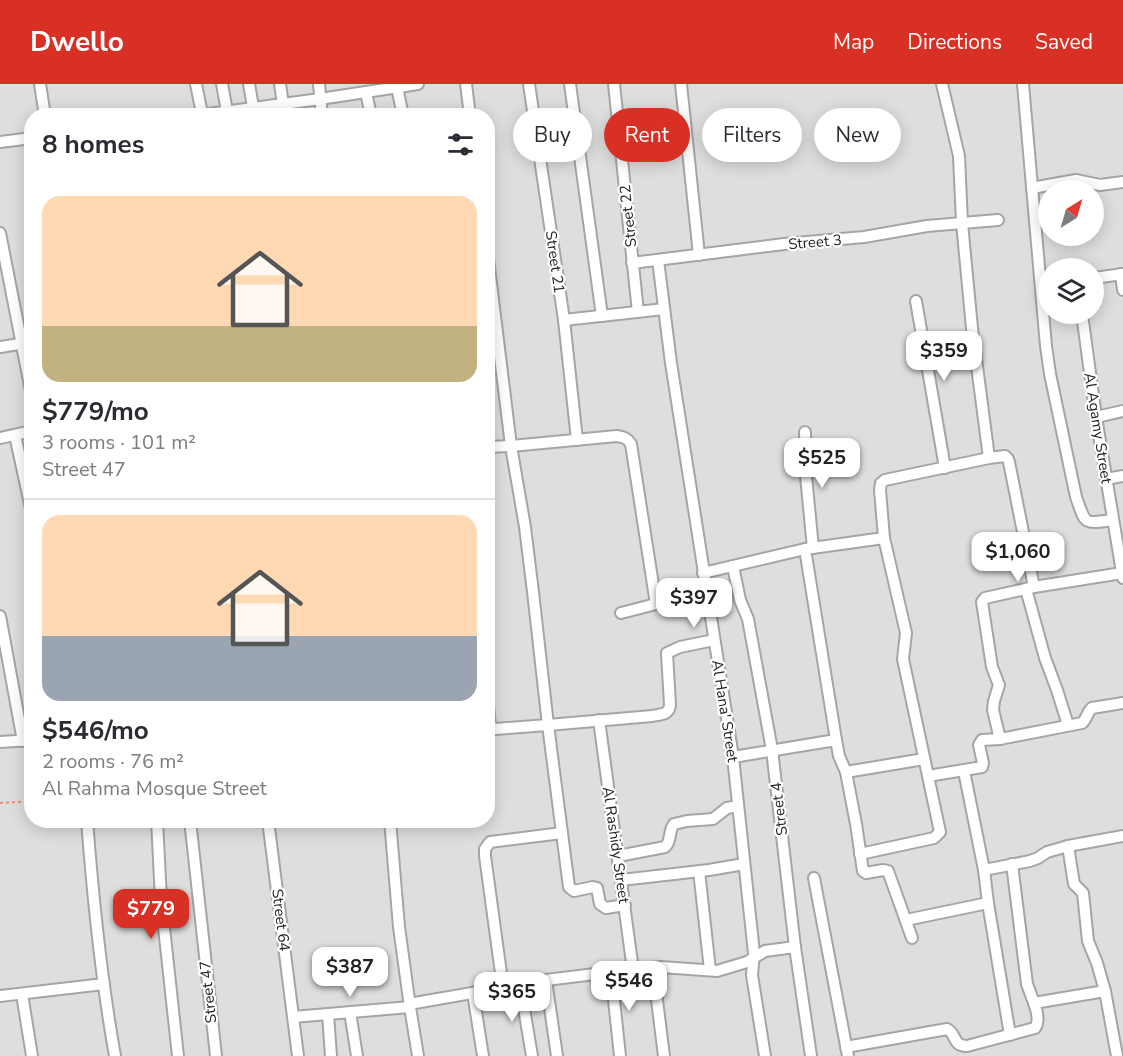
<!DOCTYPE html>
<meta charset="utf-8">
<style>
:root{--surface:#fff;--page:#f7f7f7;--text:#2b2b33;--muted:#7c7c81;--line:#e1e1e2;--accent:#d93025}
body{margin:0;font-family:"Nunito Sans",sans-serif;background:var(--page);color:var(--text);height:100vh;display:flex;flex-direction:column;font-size:22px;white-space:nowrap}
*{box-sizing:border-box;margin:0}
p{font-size:20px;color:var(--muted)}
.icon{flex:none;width:33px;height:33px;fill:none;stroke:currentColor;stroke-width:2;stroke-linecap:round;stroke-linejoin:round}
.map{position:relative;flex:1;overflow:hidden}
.details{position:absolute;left:24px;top:24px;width:471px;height:720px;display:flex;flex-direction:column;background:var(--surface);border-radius:24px;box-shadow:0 3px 15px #0003}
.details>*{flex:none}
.banner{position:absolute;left:513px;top:24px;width:519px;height:54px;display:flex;gap:12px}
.needle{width:39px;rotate:37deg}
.tools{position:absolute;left:1038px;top:96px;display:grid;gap:12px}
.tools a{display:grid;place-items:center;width:66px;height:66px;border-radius:50%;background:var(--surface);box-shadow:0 3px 15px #0003;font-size:30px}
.price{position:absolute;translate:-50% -51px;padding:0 14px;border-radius:12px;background:#fff;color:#222;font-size:20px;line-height:39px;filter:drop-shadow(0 2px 3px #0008)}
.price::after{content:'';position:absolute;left:50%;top:36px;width:18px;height:14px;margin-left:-9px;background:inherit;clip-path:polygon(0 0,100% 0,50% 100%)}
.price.selected{background:var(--accent);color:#fff}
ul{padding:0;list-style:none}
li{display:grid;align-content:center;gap:12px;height:318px;padding:0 18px}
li+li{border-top:2px solid var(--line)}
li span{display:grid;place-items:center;height:186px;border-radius:18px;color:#555}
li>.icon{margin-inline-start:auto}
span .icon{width:108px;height:108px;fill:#fffc;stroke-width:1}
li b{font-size:26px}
h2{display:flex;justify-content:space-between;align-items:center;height:72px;padding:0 18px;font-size:26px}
.tag{padding:0 21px;border-radius:27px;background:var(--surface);box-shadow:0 3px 15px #0003;font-size:21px;line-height:54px}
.tag.selected{background:var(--accent);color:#fff}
header{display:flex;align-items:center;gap:36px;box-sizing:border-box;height:84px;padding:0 30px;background:var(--accent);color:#fff}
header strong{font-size:28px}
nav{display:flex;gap:33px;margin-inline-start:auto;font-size:21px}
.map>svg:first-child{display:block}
</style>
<header>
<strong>Dwello</strong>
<nav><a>Map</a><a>Directions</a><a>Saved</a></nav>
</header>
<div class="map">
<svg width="1123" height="972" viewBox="0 0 1123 972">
<rect width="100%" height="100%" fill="#f1eee8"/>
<path fill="#dfdede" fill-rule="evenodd" d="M0 0H1123V972H0ZM32 32H488V736H32ZM1048 106H1094V152H1048ZM1048 184H1094V230H1048Z"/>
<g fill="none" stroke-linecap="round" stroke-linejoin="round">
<defs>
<g id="minor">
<polyline points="40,0 45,32"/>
<polyline points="196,0 202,30"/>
<polyline points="222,0 227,27"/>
<polyline points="249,0 253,23"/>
<polyline points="280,0 283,20"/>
<polyline points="319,0 322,32"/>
<polyline points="466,0 470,32"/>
<polyline points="529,0 564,236 577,356"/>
<polyline points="570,0 602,232"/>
<polyline points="614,0 638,228"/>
<polyline points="681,0 699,171"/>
<polyline points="942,0 959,72 962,139 972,244 989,374"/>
<path d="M1023 0 1046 262 1050 290 1076 413C1086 441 1083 440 1113 436"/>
<polyline points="397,3 403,32"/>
<polyline points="366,8 371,32"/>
<polyline points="194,32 320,15 418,0"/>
<polyline points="0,58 32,54"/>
<polyline points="1032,104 1076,96 1100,101 1123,98"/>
<polyline points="0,149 32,312"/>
<polyline points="488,175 511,362 525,443 533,508 548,641 495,645 490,642 488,622"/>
<polyline points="658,176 671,279 733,673 754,869 752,891 765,972"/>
<polyline points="632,179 784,160 864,153 927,142 998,136"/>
<polyline points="1121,190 1123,206"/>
<polyline points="1094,194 1123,190"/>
<polyline points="916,217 945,384"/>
<polyline points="1082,230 1096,333 1123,494"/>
<polyline points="564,236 664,225"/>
<polyline points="0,263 32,258"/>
<polyline points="1096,333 1123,327"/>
<polyline points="805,348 806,392 813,464"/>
<polyline points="15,351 32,429"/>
<polyline points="0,354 32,347"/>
<path d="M488 363 511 362 617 352C624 353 627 354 631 360L656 520 621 529"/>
<polyline points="1106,395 1123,392"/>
<polyline points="884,454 805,465 836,656 839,672 846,688 856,740 863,787 866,789 883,786 888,787 912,854"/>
<polyline points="733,482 740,516 748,535 772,666 795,863 811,972"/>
<polyline points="703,489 805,465"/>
<polyline points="1026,505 1045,574 1057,606 1068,641"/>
<polyline points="0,532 23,657"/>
<polyline points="599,636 633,886"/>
<polyline points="1000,655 993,626 994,617 999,601 992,583 982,518 985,514 1034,503"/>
<polyline points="0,658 32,656"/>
<polyline points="733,673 836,656"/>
<polyline points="964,687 984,786"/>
<polyline points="846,688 924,675"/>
<path d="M928 692 982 683 983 679 979 661 982 656 1000 655 1082 639C1087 635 1087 628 1092 624L1123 619"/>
<path d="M87 736C93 815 101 894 115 972"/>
<polyline points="157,736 161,816 178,972"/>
<polyline points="190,736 216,972"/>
<polyline points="268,736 298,972"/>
<polyline points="390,736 399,843 410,923 418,972"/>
<polyline points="1068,762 1074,800 1083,809 1088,857 1097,879 1105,907 1117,972"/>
<polyline points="860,770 934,754 940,748 903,575 906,549 884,454 880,406 881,399 885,396 989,374 1005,372 1008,375 1009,378 1034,503 1122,489"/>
<path d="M618 772 665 763C672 757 668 747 674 740L687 737 713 735 727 724 738 722"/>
<polyline points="1012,780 1027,900 1034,919"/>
<polyline points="699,787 710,886"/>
<polyline points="814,794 848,972"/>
<polyline points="621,796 709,786 744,780"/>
<path d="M625 821 606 824 600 820 597 804 593 803 574 807 569 803 548 641 652 632C661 630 669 631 670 621L667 569 680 563 714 556"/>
<polyline points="906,836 988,819"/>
<polyline points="653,884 664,972"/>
<polyline points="611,888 620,972"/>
<polyline points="546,896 557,972"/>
<polyline points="520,901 532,972"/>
<polyline points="503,904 485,772 485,765 490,758 562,749"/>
<polyline points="473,909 483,972"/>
<polyline points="22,910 32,972"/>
<polyline points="0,912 104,900"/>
<polyline points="409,920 546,896 611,888 661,883 717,887 747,878 765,867 795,863"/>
<polyline points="350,928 357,972"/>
<polyline points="328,930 331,972"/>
<polyline points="293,933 410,923"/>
<polyline points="1010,951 988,819 984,786 1030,777 1038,774 1047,768 1068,762 1123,752"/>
<path d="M846 963 947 945C957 950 952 962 967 962L1035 944C1040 937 1037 927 1034 919L1105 907"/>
</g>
</defs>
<use href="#minor" stroke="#a5a5a5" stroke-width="14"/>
<polyline stroke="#f28778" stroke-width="2" stroke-dasharray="3 3" stroke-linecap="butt" points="0,719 32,717"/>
<use href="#minor" stroke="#fff" stroke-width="10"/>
</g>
<g text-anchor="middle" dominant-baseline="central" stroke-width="4.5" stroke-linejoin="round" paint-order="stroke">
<g font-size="15" fill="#212121" stroke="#fff">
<text transform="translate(628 132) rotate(-96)">Street 22</text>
<text transform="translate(815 158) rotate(-5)">Street 3</text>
<text transform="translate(555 178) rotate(82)">Street 21</text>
<text transform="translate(1098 344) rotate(81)">Al Agamy Street</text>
<text transform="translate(725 627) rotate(81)">Al Hana' Street</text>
<text transform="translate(779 725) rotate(-97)">Street 4</text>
<text transform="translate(616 761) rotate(82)">Al Rashidy Street</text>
<text transform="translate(281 836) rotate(83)">Street 64</text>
<text transform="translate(208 908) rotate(-96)">Street 47</text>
</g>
</g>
</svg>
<div class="tools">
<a><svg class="needle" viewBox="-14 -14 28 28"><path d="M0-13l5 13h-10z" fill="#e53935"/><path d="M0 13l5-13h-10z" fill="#7c7c81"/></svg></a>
<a><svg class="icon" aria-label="layers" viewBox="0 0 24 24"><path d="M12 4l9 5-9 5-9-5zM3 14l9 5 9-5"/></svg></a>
</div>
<b class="price" style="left:944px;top:298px">$359</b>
<b class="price" style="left:822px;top:405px">$525</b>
<b class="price" style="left:1018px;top:499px">$1,060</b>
<b class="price" style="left:694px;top:545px">$397</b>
<b class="price selected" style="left:151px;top:856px">$779</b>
<b class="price" style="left:350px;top:914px">$387</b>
<b class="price" style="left:629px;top:928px">$546</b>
<b class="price" style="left:512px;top:939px">$365</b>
<div class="banner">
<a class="tag">Buy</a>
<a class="tag selected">Rent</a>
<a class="tag">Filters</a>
<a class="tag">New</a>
</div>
<section class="details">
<h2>8 homes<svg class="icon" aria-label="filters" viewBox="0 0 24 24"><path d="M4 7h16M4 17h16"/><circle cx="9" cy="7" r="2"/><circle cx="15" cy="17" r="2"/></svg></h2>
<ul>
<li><span style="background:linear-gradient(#ffd9b3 70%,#c2b280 0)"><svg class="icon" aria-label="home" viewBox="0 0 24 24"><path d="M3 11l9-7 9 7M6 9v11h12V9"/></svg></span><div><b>$779/mo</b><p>3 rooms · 101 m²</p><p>Street 47</p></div></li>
<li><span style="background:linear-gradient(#ffd9b3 65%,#9aa5b1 0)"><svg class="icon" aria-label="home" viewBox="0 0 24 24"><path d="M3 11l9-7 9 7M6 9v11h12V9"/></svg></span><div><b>$546/mo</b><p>2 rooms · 76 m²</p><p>Al Rahma Mosque Street</p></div></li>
</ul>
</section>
</div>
